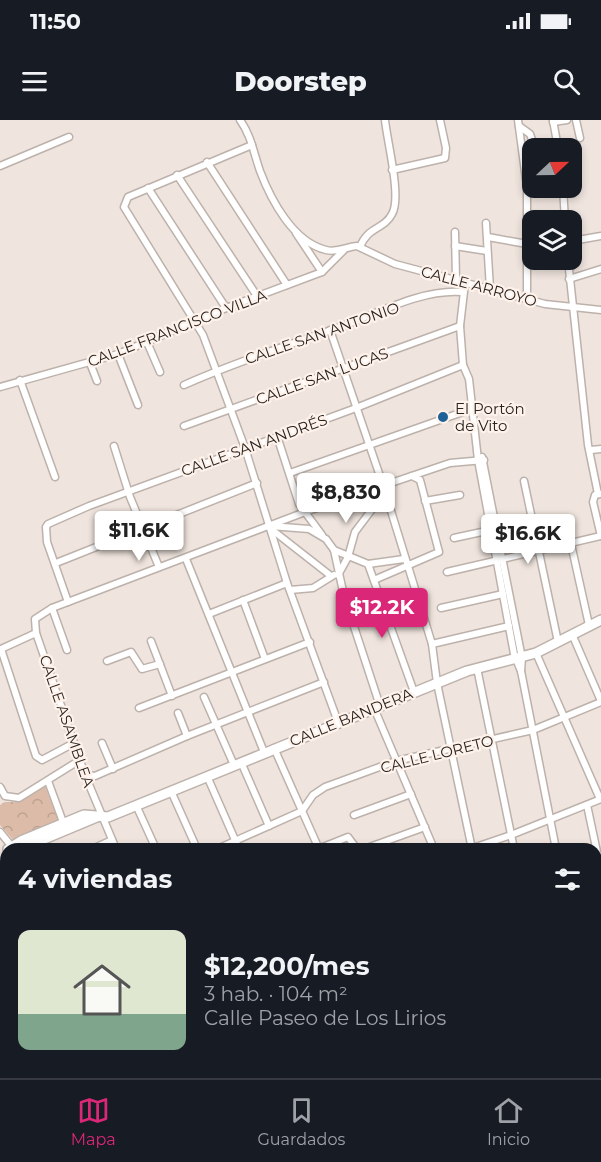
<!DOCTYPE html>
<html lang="es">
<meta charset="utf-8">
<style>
:root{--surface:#171b24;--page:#20242c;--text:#f1f3f6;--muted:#9ea1a6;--line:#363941;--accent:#db2777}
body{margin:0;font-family:Montserrat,sans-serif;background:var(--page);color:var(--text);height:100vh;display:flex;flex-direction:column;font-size:22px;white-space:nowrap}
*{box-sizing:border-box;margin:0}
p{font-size:20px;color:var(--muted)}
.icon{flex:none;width:33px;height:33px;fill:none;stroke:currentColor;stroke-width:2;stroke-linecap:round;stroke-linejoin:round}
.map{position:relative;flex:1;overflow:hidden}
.sheet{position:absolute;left:0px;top:723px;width:602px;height:236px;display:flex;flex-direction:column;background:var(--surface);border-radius:18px 18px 0 0;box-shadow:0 3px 9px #0003}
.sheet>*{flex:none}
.needle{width:39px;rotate:68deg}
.buttons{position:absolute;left:522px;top:18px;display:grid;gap:12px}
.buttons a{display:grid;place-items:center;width:60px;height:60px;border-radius:12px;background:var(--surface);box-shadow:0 3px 9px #0003;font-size:30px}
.price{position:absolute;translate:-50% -51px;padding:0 14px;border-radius:6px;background:#fff;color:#222;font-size:20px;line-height:39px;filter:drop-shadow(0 2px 3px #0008)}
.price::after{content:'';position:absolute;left:50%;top:36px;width:18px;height:14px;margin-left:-9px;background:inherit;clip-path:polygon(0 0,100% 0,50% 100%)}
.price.active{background:var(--accent);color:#fff}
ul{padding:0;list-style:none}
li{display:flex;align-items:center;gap:18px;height:150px;padding:0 18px}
li span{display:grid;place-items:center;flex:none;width:168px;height:120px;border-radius:12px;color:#555}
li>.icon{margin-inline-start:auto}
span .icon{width:72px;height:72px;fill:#fffc;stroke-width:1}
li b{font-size:26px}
h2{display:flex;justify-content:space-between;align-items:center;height:72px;padding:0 18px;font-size:26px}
.status{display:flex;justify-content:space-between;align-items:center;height:42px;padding:0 30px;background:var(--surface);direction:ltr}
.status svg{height:16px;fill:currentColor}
header{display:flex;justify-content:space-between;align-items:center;height:78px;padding:0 18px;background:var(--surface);font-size:27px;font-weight:800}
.tab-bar{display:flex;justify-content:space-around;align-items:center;height:84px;border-top:2px solid var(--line);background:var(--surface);font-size:16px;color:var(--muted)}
.tab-bar a{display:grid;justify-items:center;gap:3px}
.tab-bar .active{color:var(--accent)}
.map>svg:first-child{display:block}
</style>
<div class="status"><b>11:50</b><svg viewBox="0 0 49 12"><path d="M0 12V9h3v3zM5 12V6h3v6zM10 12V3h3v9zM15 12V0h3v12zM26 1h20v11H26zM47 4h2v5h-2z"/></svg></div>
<header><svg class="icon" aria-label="menu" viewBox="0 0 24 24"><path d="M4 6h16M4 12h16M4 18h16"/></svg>Doorstep<svg class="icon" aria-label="search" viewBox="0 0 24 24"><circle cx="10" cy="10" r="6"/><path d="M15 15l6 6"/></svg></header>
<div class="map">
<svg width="601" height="958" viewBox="0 0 601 958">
<defs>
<pattern id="park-crowns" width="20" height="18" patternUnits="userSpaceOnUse" patternTransform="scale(1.5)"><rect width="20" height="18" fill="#dcbba8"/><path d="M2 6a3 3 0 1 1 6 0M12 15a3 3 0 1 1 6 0" fill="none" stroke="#bda190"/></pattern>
</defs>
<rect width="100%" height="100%" fill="#f0e5de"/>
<polygon fill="url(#park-crowns)" points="45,666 58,700 13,720 0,705 0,685 5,682 20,682"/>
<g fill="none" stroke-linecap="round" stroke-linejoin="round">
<defs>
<g id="street">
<path d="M240 0C251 15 254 34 260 51 271 80 293 122 326 130 337 133 346 127 357 126L395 144 545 184 601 190"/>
<polyline points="518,0 527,67 527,179"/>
<polyline points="553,0 558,28"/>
<polyline points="576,0 580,18"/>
<polyline points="553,2 567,0"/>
<polyline points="519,6 530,14 535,28"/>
<polyline points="252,25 128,77 124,87 203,215 245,328 287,463 338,602"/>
<polyline points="207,42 287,165"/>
<polyline points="0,46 69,17"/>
<polyline points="392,50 445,38 446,28 440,0"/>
<polyline points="177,55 257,176"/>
<polyline points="148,68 226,188"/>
<polyline points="563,68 565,100"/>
<polyline points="486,103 490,169"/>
<polyline points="455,112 456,159"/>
<polyline points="296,113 322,152"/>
<polyline points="488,117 527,124"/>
<polyline points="572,121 601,116"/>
<polyline points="455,126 487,131"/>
<path d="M360 127C368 106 384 110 392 94 402 78 387 21 385 0"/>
<polyline points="568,140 588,325 598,374"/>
<polyline points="569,159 601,149"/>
<polyline points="465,163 460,206 463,245 469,259 478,340 514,534 521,551 556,729"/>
<polyline points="330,210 383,365 432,524 437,563 472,729"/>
<polyline points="147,222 160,252"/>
<polyline points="118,234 138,285"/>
<polyline points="90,243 97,261"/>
<polyline points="20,260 55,357"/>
<path d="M184 265C237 241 293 224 348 204 382 191 424 169 462 172"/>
<polyline points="0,267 118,234 226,188 322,152 344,130"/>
<polyline points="184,306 460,206"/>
<polyline points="277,316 299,384 322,415"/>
<polyline points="114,326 130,377 159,447"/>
<polyline points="591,330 601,329"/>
<polyline points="482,337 522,538 521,551"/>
<polyline points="290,353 474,288"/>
<polyline points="524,361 558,522"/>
<polyline points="600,374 595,375 593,382 601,416"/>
<polyline points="425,381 460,375"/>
<polyline points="270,406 309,409 326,419 334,430 368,444 414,572"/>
<polyline points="271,409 331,456"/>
<polyline points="454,418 491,410"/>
<polyline points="571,424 589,505"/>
<polyline points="334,430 344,476 380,586"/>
<polyline points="186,439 264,632"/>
<polyline points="56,443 257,363"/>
<polyline points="368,444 404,439"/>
<polyline points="447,452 601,416"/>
<polyline points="338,455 348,437 355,412 385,372"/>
<polyline points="374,460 439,432 420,360 412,356"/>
<polyline points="290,470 313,468 334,455"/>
<polyline points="243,480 265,539"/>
<polyline points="68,482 47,422 46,407 48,404 89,386 356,288 463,245"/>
<polyline points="52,488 67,530"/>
<polyline points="441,488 503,474"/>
<polyline points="209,494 287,463"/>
<polyline points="36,513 1,529 36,636 42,640 74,623"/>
<polyline points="572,514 601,581"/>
<polyline points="151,521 172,576"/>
<polyline points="432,524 509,506"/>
<polyline points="536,533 600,679"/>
<polyline points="107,541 131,532 142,549 160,544"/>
<polyline points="477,548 514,729"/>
<polyline points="204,577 234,645"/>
<polyline points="139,588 310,522"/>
<polyline points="374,588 434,729"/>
<polyline points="178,593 187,616"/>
<polyline points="102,623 113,649"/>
<polyline points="274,628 319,729"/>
<polyline points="241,642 269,706"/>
<polyline points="85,655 95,656 187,616 324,562"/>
<polyline points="207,656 239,729"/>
<polyline points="48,661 63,702"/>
<polyline points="0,667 5,676 19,678 80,640"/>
<polyline points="171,671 197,729"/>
<polyline points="136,685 156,729"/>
<polyline points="587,685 600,746"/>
<polyline points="354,695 411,674"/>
<polyline points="0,712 13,728"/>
<polyline points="92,729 112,720"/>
<polyline points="116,729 85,655 36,513 35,499 52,488 305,392 450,343 484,340"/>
<polyline points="217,729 302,691 313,675 325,667 396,641 533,610 601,582"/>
<polyline points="318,729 348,717 357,729"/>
<polyline points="364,729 425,707"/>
<polyline points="470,729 511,715 601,679"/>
<polyline points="0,769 6,766"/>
<polyline points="0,786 6,789"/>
<polyline points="596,791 601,789"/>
<polyline points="0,814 6,810"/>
<polyline points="596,833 601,831"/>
<polyline points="0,871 6,869"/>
<polyline points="596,926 601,924"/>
<polyline points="0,935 6,931"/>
<polyline points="68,952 69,958"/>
<polyline points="109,952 110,958"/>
<polyline points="157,952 159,958"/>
<polyline points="263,952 265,958"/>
<polyline points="340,952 342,958"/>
<polyline points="529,952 531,952"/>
<polyline points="595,956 601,955"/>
<polyline points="201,958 215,952"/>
<polyline points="502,958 502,952"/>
</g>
<g id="secondary">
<polyline points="8,729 21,721 84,695 108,697 467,551 536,533 601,500"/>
<polyline points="20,729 99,696"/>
</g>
</defs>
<use href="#street" stroke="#bdb2ab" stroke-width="9"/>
<use href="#secondary" stroke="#bdb2ab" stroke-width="12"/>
<use href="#street" stroke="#fff" stroke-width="6"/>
<use href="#secondary" stroke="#fff" stroke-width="9"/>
</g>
<circle fill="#1e6196" stroke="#fef2eb" stroke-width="2" cx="443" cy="297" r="6"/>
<g text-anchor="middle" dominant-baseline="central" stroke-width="4.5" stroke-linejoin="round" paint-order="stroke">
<g font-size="15" fill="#282421" stroke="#fef2eb">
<text transform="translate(479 166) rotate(15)">CALLE ARROYO</text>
<text transform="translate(177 208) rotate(-21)">CALLE FRANCISCO VILLA</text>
<text transform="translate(322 213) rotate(-19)">CALLE SAN ANTONIO</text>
<text transform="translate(322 256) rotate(-20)">CALLE SAN LUCAS</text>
<text transform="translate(254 325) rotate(-20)">CALLE SAN ANDRÉS</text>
<text transform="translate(351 597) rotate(-22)">CALLE BANDERA</text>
<text transform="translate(67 601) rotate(71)">CALLE ASAMBLEA</text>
<text transform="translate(437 634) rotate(-14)">CALLE LORETO</text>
</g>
<g font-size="15" fill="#282421" stroke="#fef2eb" text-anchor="start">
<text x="455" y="288">El Portón<tspan x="455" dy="17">de Vito</tspan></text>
</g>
</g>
</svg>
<div class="buttons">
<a><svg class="needle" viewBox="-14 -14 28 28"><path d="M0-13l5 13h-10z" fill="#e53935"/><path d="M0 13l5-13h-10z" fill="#9ea1a6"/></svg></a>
<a><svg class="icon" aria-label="layers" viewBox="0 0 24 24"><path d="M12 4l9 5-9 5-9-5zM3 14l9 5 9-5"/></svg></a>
</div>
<b class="price" style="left:346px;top:404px">$8,830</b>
<b class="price" style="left:139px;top:442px">$11.6K</b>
<b class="price" style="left:528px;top:445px">$16.6K</b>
<b class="price active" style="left:382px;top:519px">$12.2K</b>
<section class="sheet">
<h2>4 viviendas<svg class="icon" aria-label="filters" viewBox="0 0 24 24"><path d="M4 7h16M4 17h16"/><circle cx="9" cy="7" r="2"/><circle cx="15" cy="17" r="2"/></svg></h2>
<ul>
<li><span style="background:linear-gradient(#dfe7d0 70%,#7fa58c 0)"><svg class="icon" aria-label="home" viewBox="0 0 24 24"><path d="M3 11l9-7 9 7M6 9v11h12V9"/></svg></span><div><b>$12,200/mes</b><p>3 hab. · 104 m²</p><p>Calle Paseo de Los Lirios</p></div></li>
</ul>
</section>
</div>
<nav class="tab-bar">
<a class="active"><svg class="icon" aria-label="map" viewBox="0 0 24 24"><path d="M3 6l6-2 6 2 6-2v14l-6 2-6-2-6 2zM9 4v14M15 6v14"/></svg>Mapa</a>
<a><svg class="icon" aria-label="saved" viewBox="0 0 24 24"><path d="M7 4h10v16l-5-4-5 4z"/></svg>Guardados</a>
<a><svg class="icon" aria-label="home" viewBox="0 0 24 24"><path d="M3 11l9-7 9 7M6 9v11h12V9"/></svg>Inicio</a>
</nav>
